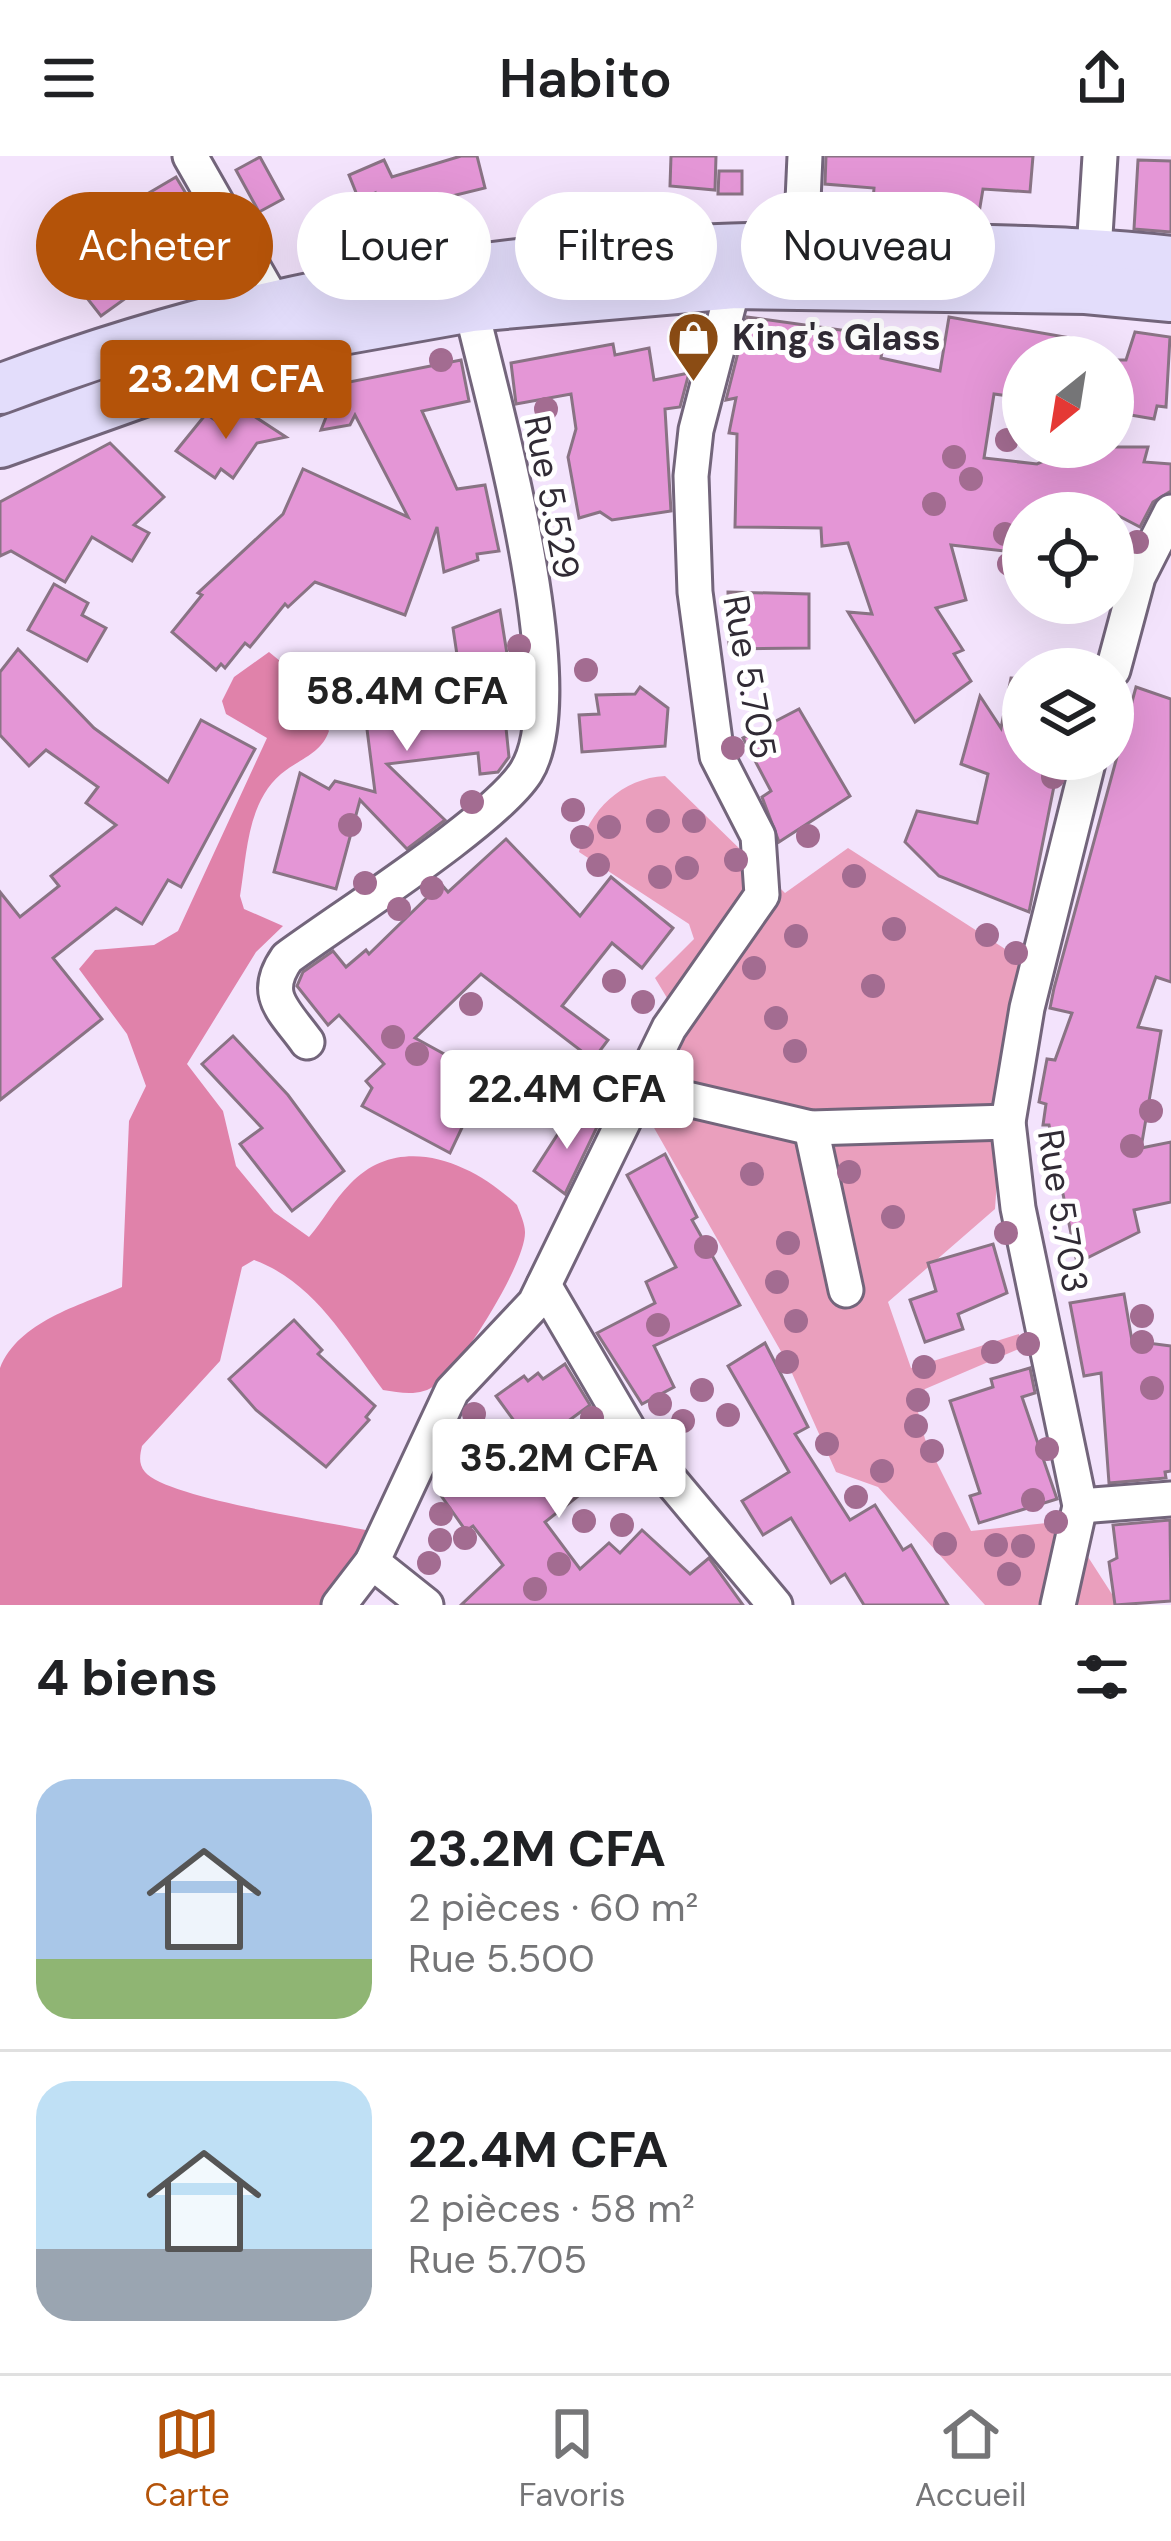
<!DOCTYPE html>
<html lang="fr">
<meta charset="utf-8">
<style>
:root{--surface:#fff;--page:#f2f2f2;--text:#202124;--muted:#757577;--line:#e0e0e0;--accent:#b45309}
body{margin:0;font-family:"DM Sans",sans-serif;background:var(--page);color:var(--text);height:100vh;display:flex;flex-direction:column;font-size:45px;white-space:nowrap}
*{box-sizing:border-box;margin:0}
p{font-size:39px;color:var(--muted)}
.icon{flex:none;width:66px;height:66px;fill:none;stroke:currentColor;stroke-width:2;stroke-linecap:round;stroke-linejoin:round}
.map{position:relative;height:1449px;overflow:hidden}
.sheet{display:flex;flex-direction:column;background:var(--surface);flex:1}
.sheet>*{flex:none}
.top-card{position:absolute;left:36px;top:36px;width:1101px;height:108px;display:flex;gap:24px}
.needle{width:78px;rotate:210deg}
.controls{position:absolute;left:1002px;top:180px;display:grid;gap:24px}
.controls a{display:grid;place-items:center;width:132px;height:132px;border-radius:50%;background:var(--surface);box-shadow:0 12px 48px #0002;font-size:60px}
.price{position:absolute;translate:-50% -102px;padding:0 27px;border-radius:12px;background:#fff;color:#222;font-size:39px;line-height:78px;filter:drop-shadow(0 3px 6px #0008)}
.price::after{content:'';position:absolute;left:50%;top:72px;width:36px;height:27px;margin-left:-18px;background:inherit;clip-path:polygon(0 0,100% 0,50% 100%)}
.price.current{background:var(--accent);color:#fff}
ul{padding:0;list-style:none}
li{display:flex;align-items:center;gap:36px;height:300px;padding:0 36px}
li+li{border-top:3px solid var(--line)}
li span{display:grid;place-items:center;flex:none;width:336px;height:240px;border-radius:36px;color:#555}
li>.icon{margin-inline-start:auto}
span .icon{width:144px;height:144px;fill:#fffc;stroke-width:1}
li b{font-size:51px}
h2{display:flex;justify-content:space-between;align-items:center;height:144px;padding:0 36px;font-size:51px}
.chip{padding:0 42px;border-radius:54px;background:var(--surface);box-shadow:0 12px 48px #0002;font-size:42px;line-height:108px}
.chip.current{background:var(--accent);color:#fff}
header{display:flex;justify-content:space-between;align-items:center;height:156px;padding:0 36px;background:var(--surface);font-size:54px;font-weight:600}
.tabs{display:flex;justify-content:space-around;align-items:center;height:168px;border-top:3px solid var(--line);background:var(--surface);font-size:33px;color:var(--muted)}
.tabs a{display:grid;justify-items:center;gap:6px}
.tabs .current{color:var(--accent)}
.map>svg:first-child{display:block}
</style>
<header><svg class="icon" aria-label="menu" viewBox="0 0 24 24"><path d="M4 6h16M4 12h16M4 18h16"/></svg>Habito<svg class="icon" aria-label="share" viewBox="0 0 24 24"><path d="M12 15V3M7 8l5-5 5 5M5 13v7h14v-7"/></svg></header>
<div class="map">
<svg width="1171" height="1449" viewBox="0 0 1171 1449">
<rect width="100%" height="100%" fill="#f3e3fc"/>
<path fill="#ea9fbd" d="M665 620 785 737 848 692 1027 807 1006 892 995 1053 888 1146 911 1212 1019 1178 1021 1192 925 1233 916 1248 925 1283 971 1375 1056 1366 1070 1373 1119 1449H985L878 1331 836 1316 787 1206 653 970 687 875 655 822 694 783 689 768 579 696C588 654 623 622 665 620Z"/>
<path fill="#e082aa" d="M269 496 291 514 329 575C321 598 299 603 281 618 247 647 247 698 240 740L244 753 283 770 256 796 187 908 223 955 236 1010 274 1056 309 1081C323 1065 334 1044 350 1028 399 976 471 1005 517 1049 520 1057 525 1068 525 1076 526 1107 462 1209 437 1228 421 1241 402 1237 383 1234 346 1184 314 1126 254 1104L242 1111 220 1205 142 1290C140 1299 138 1308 145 1316 166 1342 330 1366 370 1375L343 1449H0V1212C19 1165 79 1150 122 1131L129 965 146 930 127 878 79 813 95 794 154 789 178 775 267 582 226 558 222 545 234 521Z"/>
<g fill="#e496d6" stroke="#897384" stroke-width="3">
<polygon points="461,0 477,0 485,32 403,52 404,61 376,63 375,37 359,44 349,19 384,4 392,21"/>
<polygon points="671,0 716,0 715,34 670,30"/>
<polygon points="826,0 1033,0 1030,36 983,33 979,57 920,48 919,61 872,57 874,32 825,28"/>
<polygon points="260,1 283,43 259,56 236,14"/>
<polygon points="1138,4 1171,5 1171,76 1134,73"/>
<polygon points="719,15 742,15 742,38 718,38"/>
<polygon points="176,21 191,46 125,92 151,124 101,160 58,105 80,88 74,81"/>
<polygon points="747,161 884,180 881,202 940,215 949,161 1082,184 1081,201 1023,201 1023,242 994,238 984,302 1037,308 1044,305 1046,291 1148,291 1144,306 1171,308 1171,335 1153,346 1140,371 1113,357 1023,357 1023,397 951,389 966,444 936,452 963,494 954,498 971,525 915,566 848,456 872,458 848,387 822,390 821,372 735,371 737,278 729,277 736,242 726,244"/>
<polygon points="1135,176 1170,181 1166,251 1157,250 1154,263 1113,256 1113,204 1126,204"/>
<polygon points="613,188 615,199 649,192 654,224 689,217 680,251 665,253 671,355 612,364 600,356 579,362 568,301 576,273 571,238 516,248 511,207"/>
<polygon points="461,204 469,245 422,255 457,333 485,329 499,395 477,398 478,404 444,416 437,371 405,459 315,426 288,451 285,448 250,491 245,487 225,512 221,508 216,514 172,476 202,439 198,437 283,358 303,313 408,361 355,259 350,269 321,274 339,228"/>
<polygon points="240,251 286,281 257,287 233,322 221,313 215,322 176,295 206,258 221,268 225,262 230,266"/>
<polygon points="110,287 164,341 134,369 149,377 132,405 92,381 65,426 11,395 0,400 0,346"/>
<polygon points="54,428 88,447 82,459 106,472 87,505 28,474"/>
<polygon points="728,436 809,438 809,492 729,493"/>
<polygon points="500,454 515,548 510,549 513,571 506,572 509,601 498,616 480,618 478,597 387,608 445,664 407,693 360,644 336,733 274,716 300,617 329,633 335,625 375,636 362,534 460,519 453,472"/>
<polygon points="18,493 94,572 168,626 201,564 255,593 181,731 168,724 142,768 116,752 53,802 102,863 0,944 0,736 20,761 59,730 51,720 116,669 86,647 98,631 46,594 29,610 0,579 0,516"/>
<polygon points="1011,522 1023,523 1023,603 1058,610 1029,756 939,720 905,686 917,655 977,667 988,618 961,608 980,540 1001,572"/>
<polygon points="640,531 668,552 665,590 582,596 579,559 599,558 596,539 635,538"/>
<polygon points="1136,531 1171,543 1171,826 1156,821 1138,871 1161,875 1141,992 1171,986 1171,1046 1134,1054 1139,1076 1077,1107 1049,969 1043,969 1046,948 1039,946 1047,903 1055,904 1072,857 1050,852 1054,832"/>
<polygon points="799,553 850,640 779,686 762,641 771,635 743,582"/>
<polygon points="506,683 580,760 611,721 673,772 642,812 612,787 562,850 608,884 593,904 481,818 415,882 486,921 450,997 362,950 372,932 366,925 384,908 339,859 328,869 297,830 303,816 333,795 346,811 366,794 369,798 441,728 448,736"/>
<polygon points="233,880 288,939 344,1015 292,1055 240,988 262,972 202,908"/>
<polygon points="574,953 597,971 565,1038 534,1015"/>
<polygon points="665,998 697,1061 692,1064 740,1149 654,1190 674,1231 642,1248 597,1177 655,1147 646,1126 676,1111 627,1019"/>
<polygon points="993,1088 1007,1137 958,1158 963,1173 925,1186 910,1144 936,1135 928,1107"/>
<polygon points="1124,1138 1132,1185 1171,1190 1171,1315 1165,1316 1166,1322 1109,1327 1101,1217 1084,1220 1070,1147"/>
<polygon points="294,1164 322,1194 318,1198 375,1250 366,1261 369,1264 326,1311 256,1254 229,1223"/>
<polygon points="765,1187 808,1271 795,1278 850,1364 875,1349 903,1394 911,1389 948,1449 864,1449 845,1418 831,1427 791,1362 763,1379 742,1345 789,1316 728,1210"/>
<polygon points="565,1208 590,1249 541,1285 582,1337 545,1366 580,1413 609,1387 620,1397 642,1374 690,1418 709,1402 743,1449 461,1449 503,1409 473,1370 466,1375 435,1331 523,1277 496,1240 524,1220 528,1225 538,1217 543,1223"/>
<polygon points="1030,1212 1035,1237 1022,1241 1057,1343 979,1367 970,1340 980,1337 950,1245 993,1231 991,1223"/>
<polygon points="1170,1364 1171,1445 1115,1449 1109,1406 1117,1402 1113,1369"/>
</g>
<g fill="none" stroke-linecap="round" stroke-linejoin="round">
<defs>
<g id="minor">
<polyline points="190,0 284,165"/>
<polyline points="801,89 805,0"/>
<polyline points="1094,95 1100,0"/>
<polyline points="1113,514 1138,421 1171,356"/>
<path d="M307 886C284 854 261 839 287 802 341 762 495 665 526 616 578 533 488 230 466 131"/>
<polyline points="640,932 811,972 1008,966"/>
<polyline points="811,972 846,1134"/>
<polyline points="544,1129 630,1276 775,1449"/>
<polyline points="1080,1350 1171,1343"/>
<polyline points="372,1406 426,1449"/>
<polyline points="339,1449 372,1406 452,1235 535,1147 669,872 762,739 758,680 717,600 695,436 691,320 696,274 734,128"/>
<polyline points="1058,1449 1080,1350 1018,1052 1008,966 1027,852 1089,603"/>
</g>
<g id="secondary">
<path d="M0 233C302 118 605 83 926 92 1009 95 1089 95 1171 105"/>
<polyline points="0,287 291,183 471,151 734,128 1086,133 1171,141"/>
</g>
</defs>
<use href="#minor" stroke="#73657b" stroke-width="39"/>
<use href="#secondary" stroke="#73657b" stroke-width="54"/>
<use href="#minor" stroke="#fff" stroke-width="33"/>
<use href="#secondary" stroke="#e3ddfb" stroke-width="48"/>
</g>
<g fill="#a36c91">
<circle cx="878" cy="187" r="12"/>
<circle cx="441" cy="204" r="12"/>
<circle cx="546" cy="253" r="12"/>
<circle cx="1007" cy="284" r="12"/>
<circle cx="954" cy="301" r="12"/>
<circle cx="971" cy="323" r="12"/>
<circle cx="934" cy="348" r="12"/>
<circle cx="1005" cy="378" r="12"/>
<circle cx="1137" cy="386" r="12"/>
<circle cx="1009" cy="408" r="12"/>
<circle cx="519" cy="490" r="12"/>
<circle cx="586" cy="514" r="12"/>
<circle cx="519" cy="517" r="12"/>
<circle cx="733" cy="592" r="12"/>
<circle cx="1053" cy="621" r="12"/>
<circle cx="472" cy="646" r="12"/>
<circle cx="573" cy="654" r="12"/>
<circle cx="658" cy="665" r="12"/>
<circle cx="694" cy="665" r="12"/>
<circle cx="350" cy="669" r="12"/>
<circle cx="609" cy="671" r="12"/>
<circle cx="808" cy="680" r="12"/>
<circle cx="582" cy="681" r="12"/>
<circle cx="736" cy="704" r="12"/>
<circle cx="598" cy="709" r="12"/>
<circle cx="687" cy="712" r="12"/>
<circle cx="854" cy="720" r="12"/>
<circle cx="660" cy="721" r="12"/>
<circle cx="365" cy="727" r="12"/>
<circle cx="432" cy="732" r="12"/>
<circle cx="399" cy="753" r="12"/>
<circle cx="894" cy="773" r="12"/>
<circle cx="987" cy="779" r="12"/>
<circle cx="796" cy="780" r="12"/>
<circle cx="1016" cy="797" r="12"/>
<circle cx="754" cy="812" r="12"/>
<circle cx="614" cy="825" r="12"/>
<circle cx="873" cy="830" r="12"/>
<circle cx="643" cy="846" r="12"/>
<circle cx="471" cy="848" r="12"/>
<circle cx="776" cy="862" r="12"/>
<circle cx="393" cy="881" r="12"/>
<circle cx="795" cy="895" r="12"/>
<circle cx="417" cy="898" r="12"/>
<circle cx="579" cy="910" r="12"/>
<circle cx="1151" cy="955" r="12"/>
<circle cx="1132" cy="990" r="12"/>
<circle cx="849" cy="1016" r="12"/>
<circle cx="752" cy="1018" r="12"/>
<circle cx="893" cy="1061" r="12"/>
<circle cx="1006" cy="1077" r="12"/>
<circle cx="788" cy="1087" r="12"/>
<circle cx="706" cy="1091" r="12"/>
<circle cx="777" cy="1126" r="12"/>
<circle cx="1142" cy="1160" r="12"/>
<circle cx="796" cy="1165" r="12"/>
<circle cx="658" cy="1169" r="12"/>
<circle cx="1142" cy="1186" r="12"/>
<circle cx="1028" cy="1188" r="12"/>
<circle cx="993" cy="1196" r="12"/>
<circle cx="787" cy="1206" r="12"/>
<circle cx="924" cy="1211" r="12"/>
<circle cx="1152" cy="1232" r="12"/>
<circle cx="702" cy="1234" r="12"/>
<circle cx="918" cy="1244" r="12"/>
<circle cx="660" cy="1248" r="12"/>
<circle cx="474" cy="1258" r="12"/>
<circle cx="728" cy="1259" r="12"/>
<circle cx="592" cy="1262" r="12"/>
<circle cx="683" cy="1265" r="12"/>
<circle cx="916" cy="1270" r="12"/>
<circle cx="492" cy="1277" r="12"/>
<circle cx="827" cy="1288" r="12"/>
<circle cx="610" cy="1290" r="12"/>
<circle cx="1047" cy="1293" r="12"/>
<circle cx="932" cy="1295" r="12"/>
<circle cx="589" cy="1306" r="12"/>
<circle cx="882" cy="1315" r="12"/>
<circle cx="856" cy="1341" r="12"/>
<circle cx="1033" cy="1344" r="12"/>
<circle cx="441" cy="1358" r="12"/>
<circle cx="584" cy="1365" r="12"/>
<circle cx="1056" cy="1366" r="12"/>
<circle cx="622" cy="1369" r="12"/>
<circle cx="465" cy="1382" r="12"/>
<circle cx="440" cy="1384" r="12"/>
<circle cx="945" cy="1388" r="12"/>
<circle cx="996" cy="1389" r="12"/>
<circle cx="1023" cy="1390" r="12"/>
<circle cx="429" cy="1407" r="12"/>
<circle cx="559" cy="1408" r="12"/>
<circle cx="1009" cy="1418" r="12"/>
<circle cx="535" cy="1433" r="12"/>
</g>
<defs>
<symbol id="shop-pin" viewBox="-11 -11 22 30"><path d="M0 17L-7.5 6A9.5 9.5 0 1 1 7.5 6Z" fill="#8b4c14" stroke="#fff"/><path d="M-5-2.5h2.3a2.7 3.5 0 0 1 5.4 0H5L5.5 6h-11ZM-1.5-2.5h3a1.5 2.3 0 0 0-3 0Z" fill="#fff"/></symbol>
</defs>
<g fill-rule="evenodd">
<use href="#shop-pin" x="664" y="152" width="59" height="81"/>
</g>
<g text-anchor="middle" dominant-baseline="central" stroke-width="10" stroke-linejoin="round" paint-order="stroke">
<g font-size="36" font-weight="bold" fill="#312b35" stroke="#fff" text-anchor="start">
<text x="732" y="181">King's Glass</text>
</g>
<g font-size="36" fill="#312b35" stroke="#fff">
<text transform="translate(552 341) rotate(79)">Rue 5.529</text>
<text transform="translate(750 521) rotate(80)">Rue 5.705</text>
<text transform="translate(1063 1055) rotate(81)">Rue 5.703</text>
</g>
</g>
</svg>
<div class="controls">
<a><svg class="needle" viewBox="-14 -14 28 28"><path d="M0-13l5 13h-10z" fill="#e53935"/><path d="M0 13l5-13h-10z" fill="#757577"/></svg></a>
<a><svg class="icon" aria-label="locate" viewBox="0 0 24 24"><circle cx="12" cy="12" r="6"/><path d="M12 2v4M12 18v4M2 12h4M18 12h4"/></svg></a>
<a><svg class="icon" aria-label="layers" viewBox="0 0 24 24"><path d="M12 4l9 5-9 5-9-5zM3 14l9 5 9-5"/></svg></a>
</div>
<b class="price current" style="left:226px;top:286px">23.2M CFA</b>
<b class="price" style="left:407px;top:598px">58.4M CFA</b>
<b class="price" style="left:567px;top:996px">22.4M CFA</b>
<b class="price" style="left:559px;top:1365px">35.2M CFA</b>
<div class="top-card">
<a class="chip current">Acheter</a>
<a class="chip">Louer</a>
<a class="chip">Filtres</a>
<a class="chip">Nouveau</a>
</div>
</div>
<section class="sheet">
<h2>4 biens<svg class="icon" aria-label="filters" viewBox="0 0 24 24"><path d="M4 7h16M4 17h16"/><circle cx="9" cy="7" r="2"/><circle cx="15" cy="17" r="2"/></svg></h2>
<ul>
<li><span style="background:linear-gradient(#a9c7e8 75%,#8fb573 0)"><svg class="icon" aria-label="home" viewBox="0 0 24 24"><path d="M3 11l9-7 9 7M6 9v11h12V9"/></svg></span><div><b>23.2M CFA</b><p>2 pièces · 60 m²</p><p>Rue 5.500</p></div></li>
<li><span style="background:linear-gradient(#bfe0f5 70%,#9aa5b1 0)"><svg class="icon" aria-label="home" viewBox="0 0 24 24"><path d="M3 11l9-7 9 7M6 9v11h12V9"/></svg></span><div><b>22.4M CFA</b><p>2 pièces · 58 m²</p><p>Rue 5.705</p></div></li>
</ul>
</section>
<nav class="tabs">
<a class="current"><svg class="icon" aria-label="map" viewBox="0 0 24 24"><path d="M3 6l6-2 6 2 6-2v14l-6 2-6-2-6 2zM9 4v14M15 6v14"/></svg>Carte</a>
<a><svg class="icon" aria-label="saved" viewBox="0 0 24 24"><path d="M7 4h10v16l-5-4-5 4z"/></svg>Favoris</a>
<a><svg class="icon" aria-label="home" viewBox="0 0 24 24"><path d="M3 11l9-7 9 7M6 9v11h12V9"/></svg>Accueil</a>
</nav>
